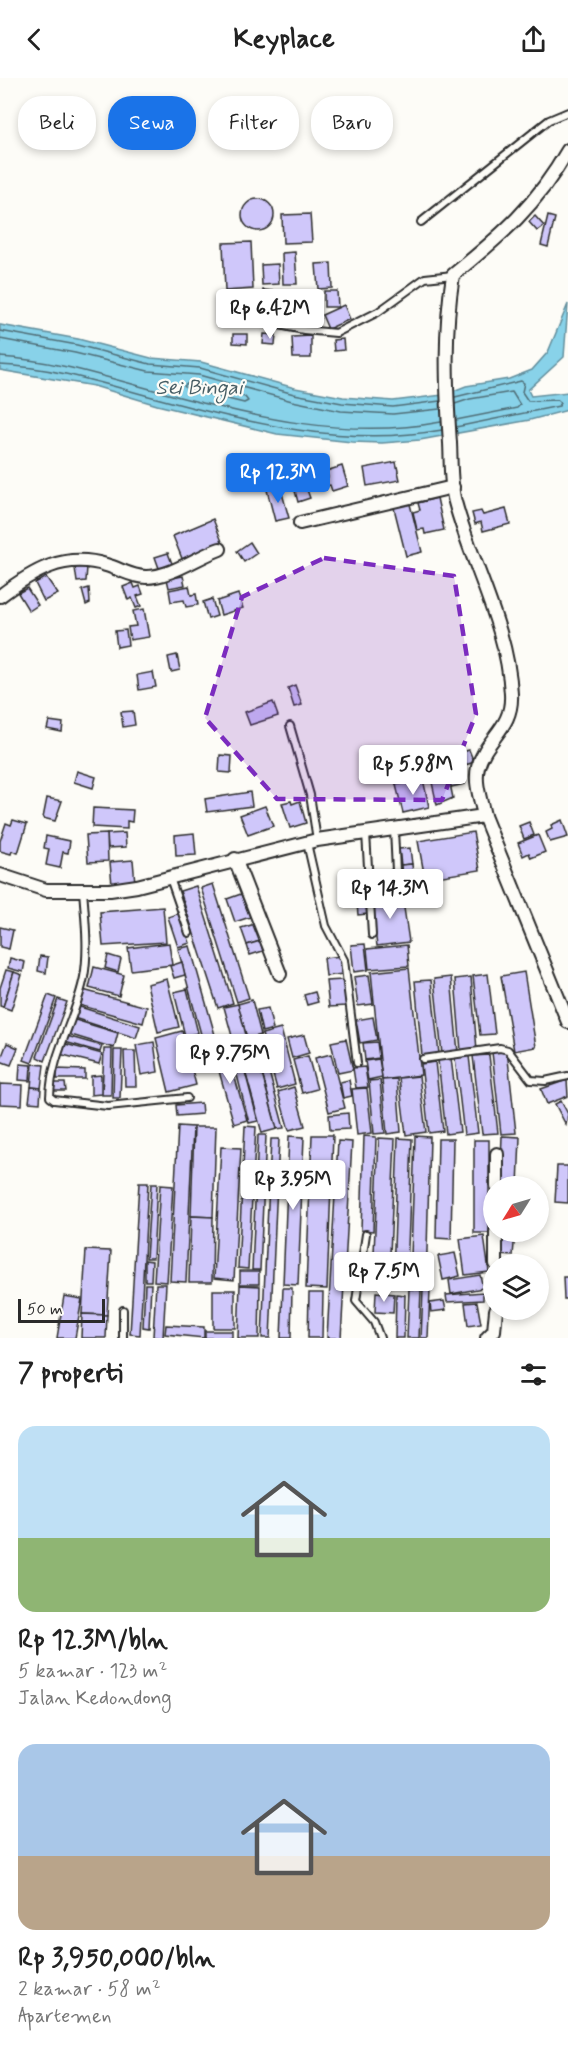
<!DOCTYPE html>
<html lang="id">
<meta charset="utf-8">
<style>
:root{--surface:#fff;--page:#f2f2f2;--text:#222;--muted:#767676;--accent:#1a73e8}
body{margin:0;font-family:Mynerve,sans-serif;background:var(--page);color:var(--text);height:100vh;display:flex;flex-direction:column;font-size:22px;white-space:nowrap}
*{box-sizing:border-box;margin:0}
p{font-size:20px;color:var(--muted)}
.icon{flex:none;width:33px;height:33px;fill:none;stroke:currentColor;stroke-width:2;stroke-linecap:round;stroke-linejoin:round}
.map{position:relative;height:1260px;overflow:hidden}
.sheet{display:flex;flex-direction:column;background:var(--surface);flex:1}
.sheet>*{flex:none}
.banner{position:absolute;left:18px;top:18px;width:532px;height:54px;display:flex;gap:12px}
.needle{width:39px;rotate:233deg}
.controls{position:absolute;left:483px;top:1098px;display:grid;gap:12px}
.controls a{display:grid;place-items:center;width:66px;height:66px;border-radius:50%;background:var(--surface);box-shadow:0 3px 9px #0003;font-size:30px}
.scale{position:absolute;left:18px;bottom:15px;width:87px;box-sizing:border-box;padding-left:6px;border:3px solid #2b2b2b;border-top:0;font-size:16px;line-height:21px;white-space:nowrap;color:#2b2b2b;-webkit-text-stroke:4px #fdfcf7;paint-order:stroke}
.price{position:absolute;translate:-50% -51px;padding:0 14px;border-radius:6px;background:#fff;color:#222;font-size:20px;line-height:39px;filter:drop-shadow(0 2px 3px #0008)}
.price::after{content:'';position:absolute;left:50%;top:36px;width:18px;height:14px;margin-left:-9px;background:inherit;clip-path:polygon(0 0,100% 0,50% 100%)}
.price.active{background:var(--accent);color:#fff}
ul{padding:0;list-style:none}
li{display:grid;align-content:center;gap:12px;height:318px;padding:0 18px}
li span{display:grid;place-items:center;height:186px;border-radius:18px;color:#555}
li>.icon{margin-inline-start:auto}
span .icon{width:108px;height:108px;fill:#fffc;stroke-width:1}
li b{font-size:26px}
h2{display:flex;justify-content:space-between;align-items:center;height:72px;padding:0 18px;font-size:26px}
.pill{padding:0 21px;border-radius:24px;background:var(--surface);box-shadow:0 3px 9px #0003;font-size:21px;line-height:54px}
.pill.active{background:var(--accent);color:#fff}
header{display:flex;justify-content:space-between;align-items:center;height:78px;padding:0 18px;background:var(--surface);font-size:27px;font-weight:800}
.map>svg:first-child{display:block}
</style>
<header><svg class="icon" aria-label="back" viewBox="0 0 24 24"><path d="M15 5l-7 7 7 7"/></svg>Keyplace<svg class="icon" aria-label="share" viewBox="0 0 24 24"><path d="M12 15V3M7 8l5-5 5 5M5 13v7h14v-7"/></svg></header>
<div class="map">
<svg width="568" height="1260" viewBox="0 0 568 1260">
<rect width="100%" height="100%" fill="#fdfcf7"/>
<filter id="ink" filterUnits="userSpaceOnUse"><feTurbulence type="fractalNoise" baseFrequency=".0167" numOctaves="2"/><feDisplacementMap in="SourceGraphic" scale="12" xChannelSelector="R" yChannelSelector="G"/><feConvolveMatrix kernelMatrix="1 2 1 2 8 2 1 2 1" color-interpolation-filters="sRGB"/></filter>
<g filter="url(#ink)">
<polygon fill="#88d2e9" stroke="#638f9d" stroke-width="1.5" points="568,226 564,279 528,312 531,318 568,314 568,332 530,342 420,362 382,365 352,364 277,356 157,327 94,308 0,292 0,247 78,261 151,280 201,284 295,310 343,319 393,323 443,317 466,308 509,301 532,292 548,274"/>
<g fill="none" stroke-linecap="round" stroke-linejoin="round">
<g stroke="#506e77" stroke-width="1.5">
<polyline points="0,253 77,267 150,286 200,290 294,316 342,325 393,329 440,323"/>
<polyline points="0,261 75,275 148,293 199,297 292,323 341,333 393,336 440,331"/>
<path d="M0 279C55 282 108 300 161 314 252 339 347 362 441 344"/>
<path d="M0 287C55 289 107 307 160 321 252 346 346 369 442 352"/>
<polygon points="188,305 245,319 248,323 244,325 187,311 184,308"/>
<polyline points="455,319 521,303 524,305 522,314 528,323 558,322 561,325 559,328 456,349"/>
<polyline points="455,326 470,321 512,314 520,327 517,330 456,342"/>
</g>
</g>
<g fill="#cfc7fa" stroke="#2b2b2b" stroke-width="1.5">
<circle cx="258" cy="137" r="16"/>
<polygon points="310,136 312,164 283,165 282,137"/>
<polygon points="535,138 544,148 537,153 529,144"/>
<polygon points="548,138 555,140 548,169 541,167"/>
<polygon points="251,164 253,211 225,213 223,165"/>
<polygon points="295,174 297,206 283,206 282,175"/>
<polygon points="331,185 332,210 318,211 316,186"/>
<polygon points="278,186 279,206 262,207 261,187"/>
<polygon points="263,212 293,215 292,230 262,228"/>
<polygon points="324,213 337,213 338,229 324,229"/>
<polygon points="344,227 350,241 328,251 322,237"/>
<polygon points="233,256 247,256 247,266 233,265"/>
<polygon points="264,256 276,257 275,267 263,266"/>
<polygon points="311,258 311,280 293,280 292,259"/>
<polygon points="343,261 344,272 334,273 333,262"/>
<polygon points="396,384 400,402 367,408 364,390"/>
<polygon points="342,388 348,408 332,413 330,407 325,408 323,400 328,399 326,393"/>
<polygon points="280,408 289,440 275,443 267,412"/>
<polygon points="306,409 310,420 298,424 295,413"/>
<polygon points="437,420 444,452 425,456 424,451 417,452 413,434 420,432 418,425"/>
<polygon points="409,422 422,474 406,478 393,426"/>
<polygon points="506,431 510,446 483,453 481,444 475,446 472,435 481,433 483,437"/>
<polygon points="213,441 223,466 183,483 173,458"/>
<polygon points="250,464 257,475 244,484 237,473"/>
<polygon points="168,475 173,488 160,493 155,479"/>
<polygon points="87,489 86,503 77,504 75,490"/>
<polygon points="183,498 185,507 169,510 167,501"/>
<polygon points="46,499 58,516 44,523 35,505"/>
<polygon points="133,505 135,510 140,508 143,516 137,518 141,528 136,530 132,520 128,522 123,509"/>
<polygon points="189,508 191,517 196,516 198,527 186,529 184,522 171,524 169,512"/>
<polygon points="27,510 38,527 29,533 18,515"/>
<polygon points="89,510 90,525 86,527 82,512"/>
<polygon points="238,516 243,530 221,537 217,523"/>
<polygon points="212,521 217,538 208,541 203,524"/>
<polygon points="144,531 149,559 130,562 128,549 136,548 133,533"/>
<polygon points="126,552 128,567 117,569 115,553"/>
<polygon points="177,577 180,592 171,594 168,579"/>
<polygon points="153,594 156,609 139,612 137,597"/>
<polygon points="295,607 302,627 294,629 288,610"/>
<polygon points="273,624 278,638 250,647 245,634"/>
<polygon points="133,633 135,647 123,649 121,634"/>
<polygon points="49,643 63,645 62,654 47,651"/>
<polygon points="469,672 474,684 457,690 453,677"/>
<polygon points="220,677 232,678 231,695 219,694"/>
<polygon points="431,679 436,695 420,699 415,684"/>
<polygon points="461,689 465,706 451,709 447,693"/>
<polygon points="408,690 411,704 396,707 393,694"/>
<polygon points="77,693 96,699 93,710 74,704"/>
<polygon points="448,696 453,720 437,727 431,700"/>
<polygon points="423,701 429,729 403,735 396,707"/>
<polygon points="250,714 252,728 207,734 205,721"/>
<polygon points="47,720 62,723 55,743 43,740"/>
<polygon points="291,723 292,726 300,723 306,745 290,750 282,725"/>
<polygon points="265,728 273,748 248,757 240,737"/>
<polygon points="93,730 133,732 132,744 127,743 127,751 92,749"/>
<polygon points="13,742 27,746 18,775 12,773 11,776 0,773 0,763 6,745 11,747"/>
<polygon points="562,742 568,759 550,764 546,754 552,751 551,747"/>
<polygon points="529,744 534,757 524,761 519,748"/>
<polygon points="473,754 480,792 425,801 418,763"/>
<polygon points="125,755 126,769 108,770 107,756"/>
<polygon points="194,755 196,777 176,778 175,757"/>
<polygon points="107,756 108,783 88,784 86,757"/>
<polygon points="538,757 545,774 531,780 529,775 523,778 518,765"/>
<polygon points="46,758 70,763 68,775 63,774 60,790 46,787 49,771 44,770"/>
<polygon points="410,770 412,786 401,787 399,771"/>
<polygon points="133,782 135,805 112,807 110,784"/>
<polygon points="412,786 415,817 404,818 401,787"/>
<polygon points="213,806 249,920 237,924 201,810"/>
<polygon points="196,808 233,925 218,930 180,813"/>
<polygon points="395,812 396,824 403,823 409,864 377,868 372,828 377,828 375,814"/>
<polygon points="356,814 365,814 367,836 358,837"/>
<polygon points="241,816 250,839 235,844 227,821"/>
<polygon points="163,829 166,864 103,868 100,834"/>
<polygon points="180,835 190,865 178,869 168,839"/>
<polygon points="255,846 260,863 247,867 241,850"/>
<polygon points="0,849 13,852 9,871 0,869"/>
<polygon points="260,863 263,873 250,877 247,867"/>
<polygon points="169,865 172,887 131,892 128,870"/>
<polygon points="365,866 368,892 354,894 351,867"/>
<polygon points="407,867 409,888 369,891 367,871"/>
<polygon points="190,868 215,957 202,960 178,871"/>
<polygon points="108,877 121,881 118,894 105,890"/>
<polygon points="40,878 48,879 46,895 38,893"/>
<polygon points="341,878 343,896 326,898 324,880"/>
<polygon points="10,880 25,884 23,894 8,890"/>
<polygon points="182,884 185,897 174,900 170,888"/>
<polygon points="94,889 124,897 119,918 89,910"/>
<polygon points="409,890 421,997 382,1002 371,894"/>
<polygon points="6,892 14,894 3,929 0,928 0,910"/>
<polygon points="14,894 22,897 11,932 3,929"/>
<polygon points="524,894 536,969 514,973 501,898"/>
<polygon points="488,896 495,956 480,957 473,898"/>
<polygon points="369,897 373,926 358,928 354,899"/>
<polygon points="451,899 458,975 442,976 434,901"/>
<polygon points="471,899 477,972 461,973 455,901"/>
<polygon points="167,901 179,949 158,954 147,906"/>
<polygon points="343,902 346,928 329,929 326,903"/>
<polygon points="431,902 439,976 422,978 415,903"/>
<polygon points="187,911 198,955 185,958 174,914"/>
<polygon points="83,912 147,929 143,945 79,927"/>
<polygon points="315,914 318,924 307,927 304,917"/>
<polygon points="48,917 56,920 32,985 24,982"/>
<polygon points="58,921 67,924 45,983 37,979"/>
<polygon points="252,922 261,957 247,961 238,926"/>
<polygon points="238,926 247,961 241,962 242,967 235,969 224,929"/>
<polygon points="77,928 140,948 136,960 74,940"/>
<polygon points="268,930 273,951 262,954 257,932"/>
<polygon points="373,939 377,962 360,965 356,942"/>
<polygon points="72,941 118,955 114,970 68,956"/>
<polygon points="281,951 295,1006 277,1011 262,956"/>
<polygon points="182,953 196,1007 169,1014 156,960"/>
<polygon points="215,957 217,967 205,970 202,960"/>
<polygon points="304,957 309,975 292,980 287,961"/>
<polygon points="67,958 102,968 100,974 65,964"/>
<polygon points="260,960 284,1050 277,1051 253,962"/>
<polygon points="346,961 353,992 338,995 331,964"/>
<polygon points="154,964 158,994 141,997 136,967"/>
<polygon points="377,964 379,980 365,982 363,965"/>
<polygon points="7,965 18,970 11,987 0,983"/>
<polygon points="62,965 102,976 99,986 59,976"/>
<polygon points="254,967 277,1051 262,1055 239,971"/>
<polygon points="226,969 247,1042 234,1046 213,972"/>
<polygon points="104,971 112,971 111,1017 102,1017"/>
<polygon points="239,971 258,1043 249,1045 231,973"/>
<polygon points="114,972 122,972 120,1020 113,1020"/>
<polygon points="507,972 516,1055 501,1056 492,974"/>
<polygon points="124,973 135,973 136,1008 125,1008"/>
<polygon points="331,976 345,1030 329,1034 315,980"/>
<polygon points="489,977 498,1055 482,1056 473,978"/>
<polygon points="308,978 317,1011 302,1015 293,982"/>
<polygon points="469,978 478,1055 464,1057 455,980"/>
<polygon points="451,980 460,1054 446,1056 438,982"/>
<polygon points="379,981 382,999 368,1002 365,983"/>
<polygon points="435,984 443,1053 429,1055 421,986"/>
<polygon points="20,986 31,987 30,1003 19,1002"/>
<polygon points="33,986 44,987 41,1010 31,1009"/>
<polygon points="365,989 368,1009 356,1010 353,990"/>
<polygon points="57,991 85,992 85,1001 57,1001"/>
<polygon points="101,997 101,1016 91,1017 91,998"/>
<polygon points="419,998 426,1054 406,1057 399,1000"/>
<polygon points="397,1001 401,1054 387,1056 382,1002"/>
<polygon points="349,1002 352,1018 343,1020 340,1004"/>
<polygon points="380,1002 385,1055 374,1056 369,1003"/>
<polygon points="567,1002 568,1018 547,1026 541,1011"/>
<polygon points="53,1005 65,1005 66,1013 53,1013"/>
<polygon points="0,1006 23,1007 22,1027 0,1026"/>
<polygon points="31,1009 41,1010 40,1025 29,1024"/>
<polygon points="294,1009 305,1048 289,1052 278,1014"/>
<polygon points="367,1010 372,1055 357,1057 352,1011"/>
<polygon points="561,1023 568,1036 566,1047 555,1026"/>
<polygon points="201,1025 202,1036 177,1038 176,1027"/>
<polygon points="348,1035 349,1051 330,1052 329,1037"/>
<polygon points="178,1048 193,1049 186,1204 170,1203"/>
<polygon points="245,1048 256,1049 248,1191 238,1190"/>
<polygon points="194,1049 216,1049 213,1139 191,1138"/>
<polygon points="258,1057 266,1057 260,1192 252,1192"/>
<polygon points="312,1057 333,1057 327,1211 306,1210"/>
<polygon points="289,1058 304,1059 298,1207 283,1206"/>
<polygon points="364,1058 376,1059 373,1153 361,1152"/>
<polygon points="415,1058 430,1059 426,1209 410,1208"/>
<polygon points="502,1058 520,1059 518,1108 500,1107"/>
<polygon points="379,1060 395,1061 389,1199 373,1198"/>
<polygon points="398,1060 412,1061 407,1196 393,1196"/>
<polygon points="271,1061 279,1061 270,1260 262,1260"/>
<polygon points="438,1061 453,1061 451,1161 436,1160"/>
<rect x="474" y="1062" width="15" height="93"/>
<polygon points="338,1063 352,1064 341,1260 327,1260"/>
<polygon points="221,1069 241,1070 234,1202 214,1200"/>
<polygon points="557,1088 568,1088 568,1125 555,1124"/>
<polygon points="139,1105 148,1105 140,1257 130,1256"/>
<polygon points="151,1106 157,1106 153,1180 146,1180"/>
<polygon points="160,1107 173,1108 167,1204 154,1203"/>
<polygon points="191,1138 213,1139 212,1204 189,1204"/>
<polygon points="499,1154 515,1154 513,1178 498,1177"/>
<polygon points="484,1158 489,1194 465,1197 460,1161"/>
<polygon points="86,1172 111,1173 107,1237 82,1236"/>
<polygon points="455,1175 460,1198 443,1202 438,1178"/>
<polygon points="145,1182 152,1183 151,1203 145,1203"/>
<rect x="240" y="1193" width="19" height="13"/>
<polygon points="480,1197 483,1210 451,1216 449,1202"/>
<polygon points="563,1199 568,1199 568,1221 564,1221"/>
<polygon points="145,1206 151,1206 149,1250 143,1249"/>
<polygon points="156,1206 166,1206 163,1260 153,1259"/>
<polygon points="240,1207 260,1208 259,1260 238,1260"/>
<polygon points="283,1210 292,1210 291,1260 281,1260"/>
<polygon points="409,1211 421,1212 419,1260 407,1260"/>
<rect x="213" y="1212" width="22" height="38"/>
<polygon points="423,1212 430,1212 428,1260 421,1260"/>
<polygon points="376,1214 394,1216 393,1235 375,1234"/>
<polygon points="483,1214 483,1222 447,1224 446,1217"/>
<polygon points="309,1215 323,1215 322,1260 308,1260"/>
<polygon points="396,1216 405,1217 404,1260 395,1260"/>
<polygon points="64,1218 82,1221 75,1260 57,1260"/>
<polygon points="444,1223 446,1232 431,1234 430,1225"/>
<polygon points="477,1224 481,1246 468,1248 465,1225"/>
<polygon points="82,1236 107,1237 106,1260 81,1260"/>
<polygon points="166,1247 204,1249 204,1260 165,1256"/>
<rect x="205" y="1253" width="27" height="7"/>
</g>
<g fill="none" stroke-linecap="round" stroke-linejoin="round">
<defs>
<g id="lane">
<polyline points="421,144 549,42 568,34"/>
<polyline points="238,239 304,252 336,255 378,234 425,200 453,197"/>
<polyline points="290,648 310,717 317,762"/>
<polyline points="366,755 372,857"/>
<polyline points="307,765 326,848 344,882 357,985"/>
<polyline points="370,799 391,797 396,793 394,751"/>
<polyline points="170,800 189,855"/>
<path d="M83 812C85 840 89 871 84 899 76 941 51 976 50 1019L54 1022 108 1028 187 1020"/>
<polyline points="423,981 500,970 508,972 531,1002 545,1003 568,998"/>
<polyline points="366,1156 356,1223 374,1244 380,1260"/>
<polyline points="123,1260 123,1232"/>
</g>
<g id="street">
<path d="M568 72C536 128 503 156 453 197 444 253 446 308 450 365 451 384 450 406 455 424 472 488 508 549 511 616 513 651 486 659 478 689 474 705 481 722 484 738L568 944"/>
<polyline points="300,445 453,409"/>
<path d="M0 518C33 493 64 474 106 487 120 491 132 499 146 499 171 499 197 479 220 471"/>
<polyline points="235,781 280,896"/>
<polyline points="0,797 46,812 110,812 137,808 317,762 484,738"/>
<polyline points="497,1108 497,1076"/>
<polyline points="496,1186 496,1154"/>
<polyline points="487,1260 494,1253 496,1232"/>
</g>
</defs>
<use href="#lane" stroke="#2b2b2b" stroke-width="10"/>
<use href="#street" stroke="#2b2b2b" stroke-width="16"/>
<use href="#lane" stroke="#fdfcf7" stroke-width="6"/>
<use href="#street" stroke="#fdfcf7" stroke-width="12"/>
</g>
</g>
<path fill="#7b2cbf" fill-opacity="0.2" stroke="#7b2cbf" stroke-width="4.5" stroke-dasharray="12 8" stroke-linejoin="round" d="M324 480 454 498 476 636 442 722 277 721 205 640 242 519Z"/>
<g text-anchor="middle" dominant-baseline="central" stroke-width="4.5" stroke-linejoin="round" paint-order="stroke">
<g font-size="21" font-style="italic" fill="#475d64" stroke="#fdfcf7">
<text x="199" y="310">Sei Bingai</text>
</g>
</g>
</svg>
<div class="controls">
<a><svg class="needle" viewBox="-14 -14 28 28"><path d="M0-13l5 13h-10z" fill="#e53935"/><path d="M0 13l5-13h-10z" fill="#767676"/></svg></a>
<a><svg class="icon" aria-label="layers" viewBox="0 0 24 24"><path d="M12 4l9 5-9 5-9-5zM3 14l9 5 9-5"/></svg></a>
</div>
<div class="scale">50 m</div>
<b class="price" style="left:270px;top:262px">Rp 6.42M</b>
<b class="price active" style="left:278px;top:426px">Rp 12.3M</b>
<b class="price" style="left:413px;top:718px">Rp 5.98M</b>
<b class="price" style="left:390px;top:842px">Rp 14.3M</b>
<b class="price" style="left:230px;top:1007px">Rp 9.75M</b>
<b class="price" style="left:293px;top:1133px">Rp 3.95M</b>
<b class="price" style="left:384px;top:1225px">Rp 7.5M</b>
<div class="banner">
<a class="pill">Beli</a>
<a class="pill active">Sewa</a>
<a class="pill">Filter</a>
<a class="pill">Baru</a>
</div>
</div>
<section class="sheet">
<h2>7 properti<svg class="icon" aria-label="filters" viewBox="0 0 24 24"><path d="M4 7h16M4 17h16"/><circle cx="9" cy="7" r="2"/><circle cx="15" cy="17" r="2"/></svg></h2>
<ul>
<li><span style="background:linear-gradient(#bfe0f5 60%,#8fb573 0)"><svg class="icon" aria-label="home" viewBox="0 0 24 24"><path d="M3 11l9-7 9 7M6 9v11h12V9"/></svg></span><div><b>Rp 12.3M/bln</b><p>5 kamar · 123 m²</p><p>Jalan Kedondong</p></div></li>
<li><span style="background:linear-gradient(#a9c7e8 60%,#b9a48a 0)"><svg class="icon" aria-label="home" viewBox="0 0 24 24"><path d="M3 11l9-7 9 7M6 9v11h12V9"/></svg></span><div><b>Rp 3,950,000/bln</b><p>2 kamar · 58 m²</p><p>Apartemen</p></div></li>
</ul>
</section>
